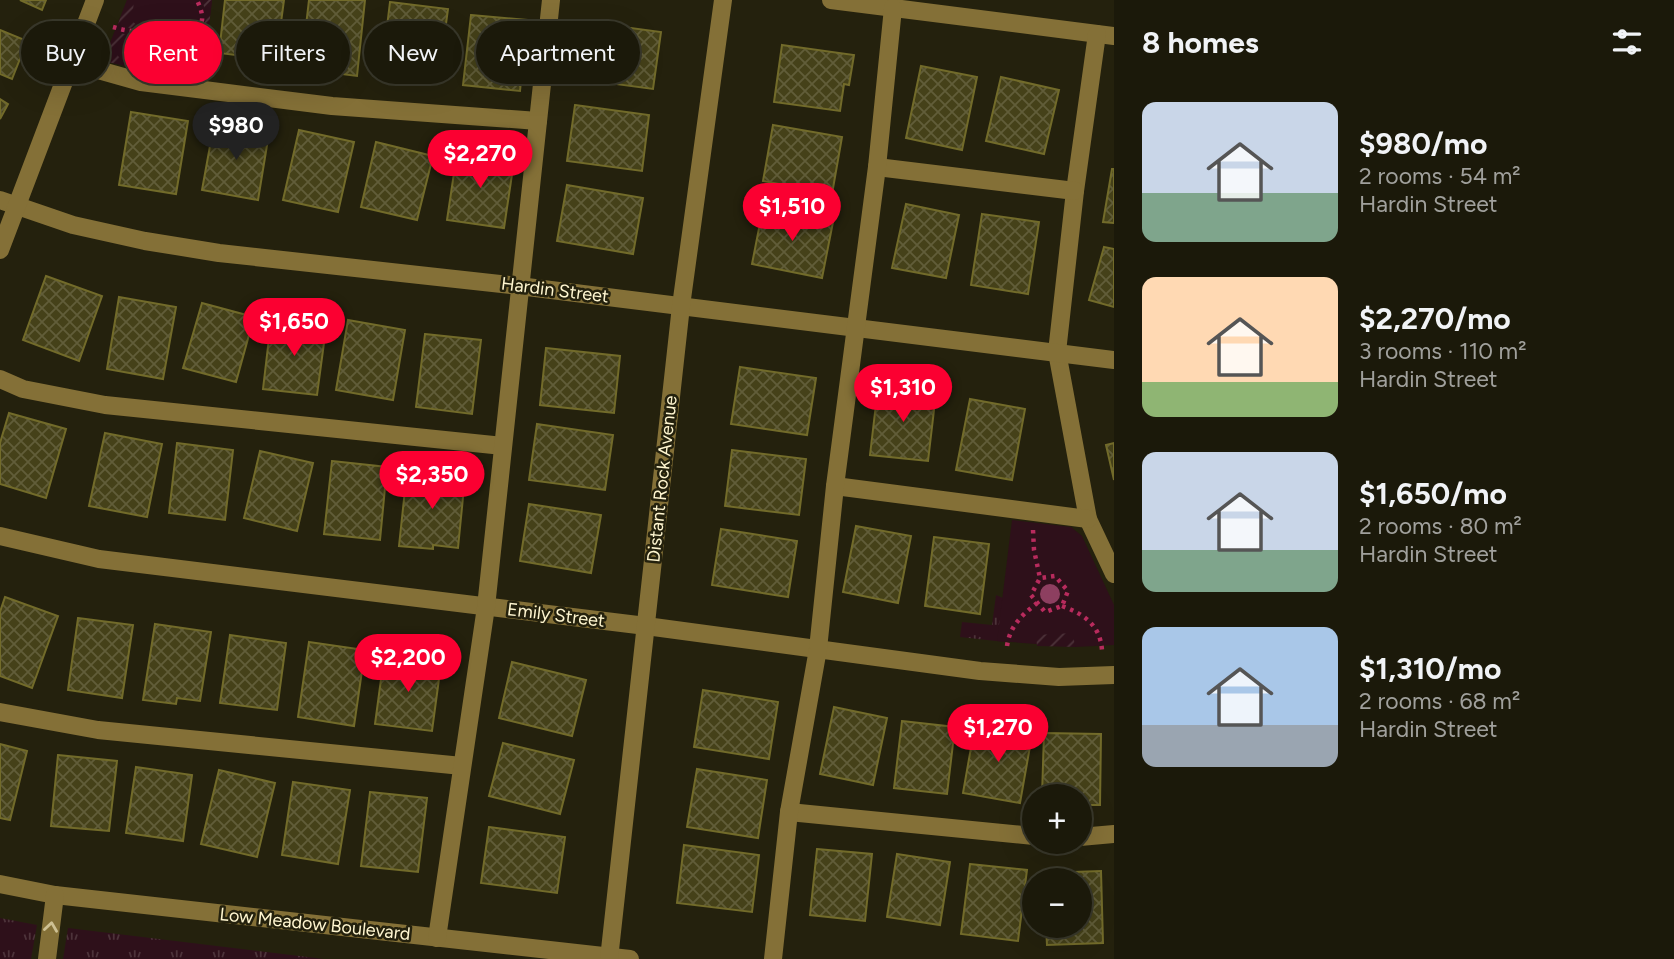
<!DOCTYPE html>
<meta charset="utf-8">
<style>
:root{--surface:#1b190a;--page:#242213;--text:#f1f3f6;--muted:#a0a09c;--line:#39382b;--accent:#fb0031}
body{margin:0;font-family:Figtree,sans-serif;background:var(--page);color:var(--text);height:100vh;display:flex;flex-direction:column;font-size:26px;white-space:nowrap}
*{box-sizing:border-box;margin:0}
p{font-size:23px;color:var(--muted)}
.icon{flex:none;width:38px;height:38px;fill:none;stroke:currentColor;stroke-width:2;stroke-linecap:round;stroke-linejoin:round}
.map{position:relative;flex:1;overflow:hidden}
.sheet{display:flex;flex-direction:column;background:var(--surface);width:560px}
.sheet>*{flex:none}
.hud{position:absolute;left:21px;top:21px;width:665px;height:63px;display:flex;gap:14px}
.fabs{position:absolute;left:1022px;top:784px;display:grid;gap:14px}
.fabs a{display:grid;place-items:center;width:70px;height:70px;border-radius:50%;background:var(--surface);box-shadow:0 7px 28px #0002,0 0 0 2px var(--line);font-size:35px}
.price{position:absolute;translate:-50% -60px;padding:0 16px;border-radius:24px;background:var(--accent);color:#fff;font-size:23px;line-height:46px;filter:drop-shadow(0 2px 4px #0008)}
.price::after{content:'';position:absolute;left:50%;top:42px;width:21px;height:16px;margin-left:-10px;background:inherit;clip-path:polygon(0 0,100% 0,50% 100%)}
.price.current{background:#222;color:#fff}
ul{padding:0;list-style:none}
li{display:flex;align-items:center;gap:21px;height:175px;padding:0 28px}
li span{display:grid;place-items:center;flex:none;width:196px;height:140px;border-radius:14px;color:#555}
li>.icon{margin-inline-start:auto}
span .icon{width:84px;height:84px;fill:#fffc;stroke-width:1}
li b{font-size:30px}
h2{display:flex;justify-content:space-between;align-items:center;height:84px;padding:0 28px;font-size:30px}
.tag{padding:0 24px;border-radius:32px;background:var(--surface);box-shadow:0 7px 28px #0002,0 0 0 2px var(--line);font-size:24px;line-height:63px}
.tag.current{background:var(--accent);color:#fff}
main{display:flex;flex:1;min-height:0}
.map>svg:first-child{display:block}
</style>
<main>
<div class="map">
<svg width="1114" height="959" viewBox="0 0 1114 959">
<defs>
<pattern id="grass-tufts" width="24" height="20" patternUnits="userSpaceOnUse" patternTransform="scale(1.75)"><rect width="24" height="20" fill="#2e101a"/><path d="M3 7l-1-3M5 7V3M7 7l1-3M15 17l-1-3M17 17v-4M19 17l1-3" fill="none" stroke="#4d333a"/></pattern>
<pattern id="garden-furrows" width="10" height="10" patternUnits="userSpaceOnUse" patternTransform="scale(1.75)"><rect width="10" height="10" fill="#2e101a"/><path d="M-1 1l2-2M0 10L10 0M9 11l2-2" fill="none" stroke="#4d333a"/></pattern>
<pattern id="building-cross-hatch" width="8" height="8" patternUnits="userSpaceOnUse" patternTransform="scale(1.75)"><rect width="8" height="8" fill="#454119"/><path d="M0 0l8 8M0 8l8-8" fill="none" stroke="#615d39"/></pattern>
</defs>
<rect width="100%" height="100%" fill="#24210d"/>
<g fill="url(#grass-tufts)">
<polygon points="996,595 1003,598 1005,642 960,637 962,622 992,625"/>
<polygon points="0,918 37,925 31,959 0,959"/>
<polygon points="68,928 324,959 63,959"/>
</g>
<g fill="#2e101a">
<polygon points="127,0 212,0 203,78 168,75 103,61"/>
<polygon points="1012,520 1071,527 1082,536 1114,605 1114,645 1075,647 997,641"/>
</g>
<g fill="url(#garden-furrows)">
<polygon points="127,0 134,0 132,21 139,27 129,28 118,24"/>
<polygon points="202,0 212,0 203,78 168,75 103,61 115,31 124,34 136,34 135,41 121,43 117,51 118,56 124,62 133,60 146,34 150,34 160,53 169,55 167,64 174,69 201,58 202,51 189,37 202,29 207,17"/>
<polygon points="1073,633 1075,647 1037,646 1036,635"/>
</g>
<g fill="url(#building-cross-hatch)" stroke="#726b2a" stroke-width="2">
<polygon points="20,0 46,0 42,10"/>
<polygon points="225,0 284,0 276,60 219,53"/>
<polygon points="309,0 365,0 357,76 301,69"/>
<polygon points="390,2 448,9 438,82 381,76"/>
<polygon points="471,15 527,20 520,91 463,85"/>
<polygon points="586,22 661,32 653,89 578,79"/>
<polygon points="0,30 27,41 12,79 0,74"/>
<polygon points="782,45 854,55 849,85 844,84 840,111 774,102"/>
<polygon points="921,66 977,77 962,150 906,138"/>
<polygon points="1001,77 1059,90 1044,154 986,141"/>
<polygon points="0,99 8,104 0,119"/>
<polygon points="575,105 649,115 642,171 567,161"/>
<polygon points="131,112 188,121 176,194 119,185"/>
<polygon points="214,124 269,133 258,200 202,190"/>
<polygon points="773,125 842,137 832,194 763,181"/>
<polygon points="299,130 354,142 338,212 283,200"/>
<polygon points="376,142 433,156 417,220 361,207"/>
<polygon points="457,153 514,161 504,228 447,220"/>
<polygon points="1112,169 1114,169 1114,223 1103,222"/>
<polygon points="567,185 643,198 633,254 557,241"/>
<polygon points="906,204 959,215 946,278 892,268"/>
<polygon points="763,208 833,222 822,278 752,264"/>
<polygon points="982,214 1039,222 1028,294 971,285"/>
<polygon points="1104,247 1114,249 1114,307 1089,300"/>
<polygon points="46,276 102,296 79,361 23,340"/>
<polygon points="119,297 176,307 163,379 107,369"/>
<polygon points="202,303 254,317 236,382 183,368"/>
<polygon points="348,320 405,330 393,400 336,390"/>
<polygon points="271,321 326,328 317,395 263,389"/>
<polygon points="425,334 481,340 472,414 416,407"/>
<polygon points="546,348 620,356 614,413 540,405"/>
<polygon points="740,367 816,378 807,435 731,424"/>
<polygon points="878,387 936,393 928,461 870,455"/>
<polygon points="970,399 1025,409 1012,480 956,470"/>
<polygon points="9,413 66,429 46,498 0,484 0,443"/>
<polygon points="537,424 613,435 605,490 529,480"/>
<polygon points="105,433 162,444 147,517 89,506"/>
<polygon points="177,443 233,450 225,520 169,513"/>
<polygon points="1114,443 1114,480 1106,445"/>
<polygon points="732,450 806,459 799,515 725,506"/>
<polygon points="260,451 313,463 297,531 244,518"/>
<polygon points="332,461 387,467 380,540 324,534"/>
<polygon points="407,471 465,477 458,548 433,545 433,549 399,546"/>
<polygon points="529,504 601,515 591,573 520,561"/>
<polygon points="856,526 911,536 898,603 843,592"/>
<polygon points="721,529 797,541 788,597 712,585"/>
<polygon points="934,537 989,544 980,614 925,606"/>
<polygon points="5,597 58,616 32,688 0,676 0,612"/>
<polygon points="78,618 133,625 122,698 68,690"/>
<polygon points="155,624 211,632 200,701 177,698 176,704 143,700"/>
<polygon points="230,635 286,643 277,710 220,703"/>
<polygon points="309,642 365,650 354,726 298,717"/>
<polygon points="384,657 441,664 432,731 375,724"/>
<polygon points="512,662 586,680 572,736 499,718"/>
<polygon points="703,690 778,702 769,759 694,747"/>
<polygon points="834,707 887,718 873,785 820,774"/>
<polygon points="902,721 955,727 947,794 894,788"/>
<polygon points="975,725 1032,735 1020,803 963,793"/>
<polygon points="1044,733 1101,734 1100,805 1080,805 1080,796 1042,796"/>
<polygon points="503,743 574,760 560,814 489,796"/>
<polygon points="0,744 27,751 10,820 0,818"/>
<polygon points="58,755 117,761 109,831 51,826"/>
<polygon points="136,767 192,775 183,841 126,833"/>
<polygon points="697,769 767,780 758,838 687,827"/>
<polygon points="219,770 275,783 257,857 201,844"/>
<polygon points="293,782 350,790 338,864 282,855"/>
<polygon points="370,792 427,798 418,872 361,866"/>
<polygon points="489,827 565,837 557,893 481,883"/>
<polygon points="684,845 759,855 752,912 677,903"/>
<polygon points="817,849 872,854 865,921 810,915"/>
<polygon points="897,854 950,862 940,925 887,917"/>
<polygon points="970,864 1027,870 1018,941 961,934"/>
<polygon points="1101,871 1103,943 1047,945 1046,926 1080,926 1080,880 1044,880 1044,873"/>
</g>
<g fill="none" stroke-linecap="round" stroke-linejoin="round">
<g stroke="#b82b5d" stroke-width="4.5" stroke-dasharray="3.5 5" stroke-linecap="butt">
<path d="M113 27C120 29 127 31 134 31 139 31 146 28 151 30 158 33 157 43 166 43 172 44 177 40 181 37 203 26 207 23 197 0"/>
<polyline points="1033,530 1034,550 1040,578 1031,595 1045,612 1062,606 1068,591 1055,576 1040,578"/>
<path d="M1062 606C1084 614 1100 625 1102 650"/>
<path d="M1007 646C1010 626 1021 616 1037 603"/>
</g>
<g stroke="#847037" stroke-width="18">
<polyline points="831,0 1114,36"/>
<polyline points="1097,34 1075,191 1057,352 1088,519 1114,574"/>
<polyline points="70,62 141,82 332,106 538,121"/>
<polyline points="877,167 1075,191"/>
<polyline points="0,200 73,225 145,241 219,253 519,286 1114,360"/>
<polyline points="0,250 95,0"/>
<polyline points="0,379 23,389 105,405 503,446"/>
<polyline points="835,486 1088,519"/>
<polyline points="0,536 99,559 646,626 980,671 1059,677 1114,675"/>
<polyline points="0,712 98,730 462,766"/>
<polyline points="789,812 1034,836"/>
<polyline points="1080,837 1114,834"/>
<polyline points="0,884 55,895 630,959"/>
<polyline points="437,938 486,607 551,0"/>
<polyline points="47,959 55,895"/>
<polyline points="609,959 681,306 723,0"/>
<polyline points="773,959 789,812 818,649 835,486 877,167 893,8"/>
</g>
</g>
<circle fill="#8d3f60" cx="1050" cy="594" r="10"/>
<defs><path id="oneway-chevron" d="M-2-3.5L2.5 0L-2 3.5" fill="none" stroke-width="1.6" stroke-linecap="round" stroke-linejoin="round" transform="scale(1.75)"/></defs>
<use stroke="#cec093" href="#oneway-chevron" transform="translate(51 927) rotate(-82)"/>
<g text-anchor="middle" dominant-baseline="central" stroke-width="5" stroke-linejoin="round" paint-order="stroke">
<g font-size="18" fill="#fff6d0" stroke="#24210d">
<text transform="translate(555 290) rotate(7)">Hardin Street</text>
<text transform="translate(662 479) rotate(-84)">Distant Rock Avenue</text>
<text transform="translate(556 615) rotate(7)">Emily Street</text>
<text transform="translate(315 924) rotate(6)">Low Meadow Boulevard</text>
</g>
</g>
</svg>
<div class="fabs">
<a>+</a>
<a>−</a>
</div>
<b class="price current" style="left:236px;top:162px">$980</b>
<b class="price" style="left:480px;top:190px">$2,270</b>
<b class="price" style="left:792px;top:243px">$1,510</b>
<b class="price" style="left:294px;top:358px">$1,650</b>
<b class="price" style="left:903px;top:424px">$1,310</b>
<b class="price" style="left:432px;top:511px">$2,350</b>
<b class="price" style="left:408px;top:694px">$2,200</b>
<b class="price" style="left:998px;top:764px">$1,270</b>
<div class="hud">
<a class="tag">Buy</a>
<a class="tag current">Rent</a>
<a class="tag">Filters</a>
<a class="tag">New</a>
<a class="tag">Apartment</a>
</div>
</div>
<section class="sheet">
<h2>8 homes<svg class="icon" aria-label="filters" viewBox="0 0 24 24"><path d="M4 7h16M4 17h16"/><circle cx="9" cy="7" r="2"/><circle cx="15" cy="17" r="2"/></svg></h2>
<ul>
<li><span style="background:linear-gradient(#c9d6e8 65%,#7fa58c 0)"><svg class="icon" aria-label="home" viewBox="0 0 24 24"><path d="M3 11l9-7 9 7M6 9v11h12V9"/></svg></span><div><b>$980/mo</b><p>2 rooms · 54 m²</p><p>Hardin Street</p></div></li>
<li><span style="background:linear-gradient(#ffd9b3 75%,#8fb573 0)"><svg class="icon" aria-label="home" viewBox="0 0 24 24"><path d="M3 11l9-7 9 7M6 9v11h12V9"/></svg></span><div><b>$2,270/mo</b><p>3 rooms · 110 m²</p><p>Hardin Street</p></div></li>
<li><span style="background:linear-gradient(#c9d6e8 70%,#7fa58c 0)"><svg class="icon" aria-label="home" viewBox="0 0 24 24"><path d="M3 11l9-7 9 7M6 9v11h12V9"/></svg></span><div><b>$1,650/mo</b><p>2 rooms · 80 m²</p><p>Hardin Street</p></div></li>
<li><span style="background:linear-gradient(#a9c7e8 70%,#9aa5b1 0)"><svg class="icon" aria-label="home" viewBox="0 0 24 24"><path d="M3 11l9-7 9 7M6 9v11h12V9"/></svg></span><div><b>$1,310/mo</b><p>2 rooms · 68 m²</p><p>Hardin Street</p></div></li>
</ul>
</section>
</main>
